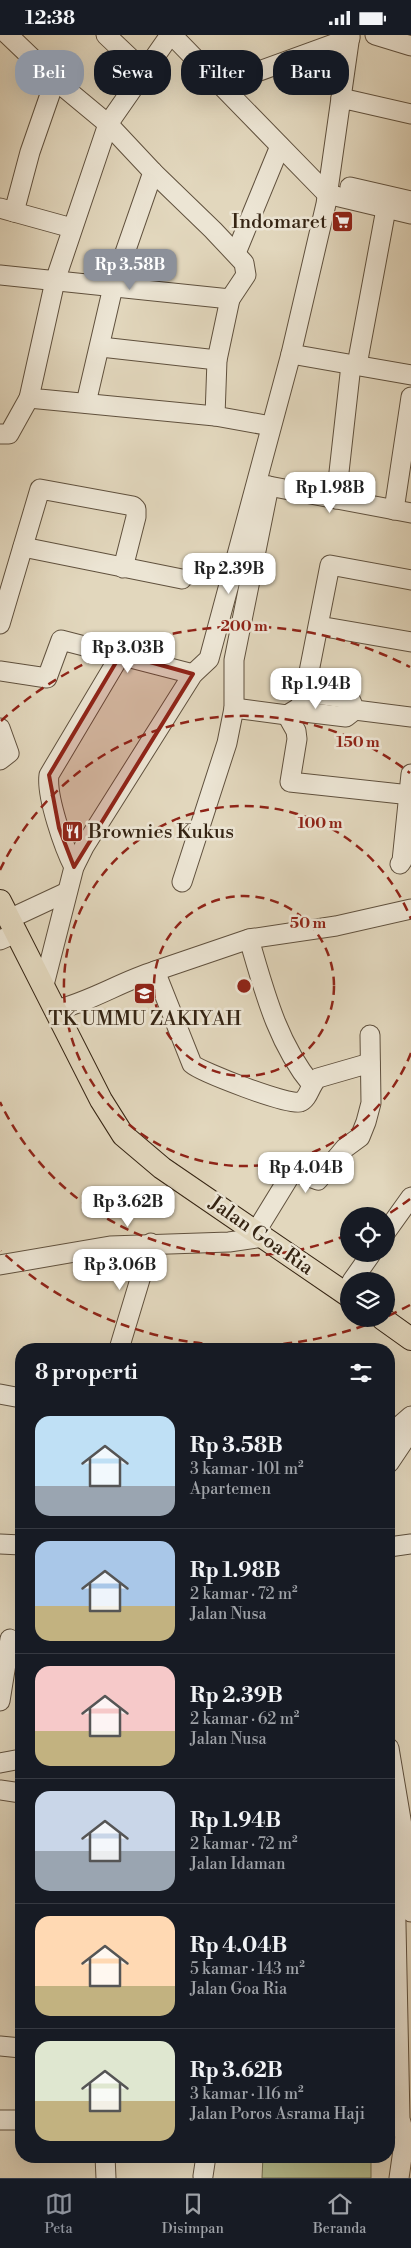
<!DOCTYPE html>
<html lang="id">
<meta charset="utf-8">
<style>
:root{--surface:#171b24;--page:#242831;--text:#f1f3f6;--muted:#9ea1a6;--line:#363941;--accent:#8c9099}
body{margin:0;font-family:"Libre Bodoni",serif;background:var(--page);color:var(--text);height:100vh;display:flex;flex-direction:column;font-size:19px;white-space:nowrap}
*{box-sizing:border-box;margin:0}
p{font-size:16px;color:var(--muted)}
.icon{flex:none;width:28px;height:28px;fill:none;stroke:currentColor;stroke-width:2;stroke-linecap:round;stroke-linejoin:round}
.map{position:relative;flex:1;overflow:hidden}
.panel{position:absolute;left:15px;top:1308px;width:380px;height:820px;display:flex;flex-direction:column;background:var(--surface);border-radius:20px;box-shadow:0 5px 20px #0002}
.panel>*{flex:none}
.guide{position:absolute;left:15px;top:15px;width:381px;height:45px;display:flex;gap:10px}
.buttons{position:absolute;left:340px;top:1172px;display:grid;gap:10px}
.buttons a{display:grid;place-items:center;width:55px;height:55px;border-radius:50%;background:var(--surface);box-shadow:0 5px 20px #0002;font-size:25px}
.price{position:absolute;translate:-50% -42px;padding:0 11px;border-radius:10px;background:#fff;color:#222;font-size:16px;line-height:32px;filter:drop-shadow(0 1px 2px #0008)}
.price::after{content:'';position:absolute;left:50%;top:30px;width:15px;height:11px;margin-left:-8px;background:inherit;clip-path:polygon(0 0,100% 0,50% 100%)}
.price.current{background:var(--accent);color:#fff}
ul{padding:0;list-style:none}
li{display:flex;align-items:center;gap:15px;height:125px;padding:0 20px}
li+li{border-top:1px solid var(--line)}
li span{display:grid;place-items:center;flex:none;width:140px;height:100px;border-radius:15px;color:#555}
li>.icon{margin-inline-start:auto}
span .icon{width:60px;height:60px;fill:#fffc;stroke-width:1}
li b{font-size:21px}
h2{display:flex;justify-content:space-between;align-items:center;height:60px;padding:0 20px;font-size:21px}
.chip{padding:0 18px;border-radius:20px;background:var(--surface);box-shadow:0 5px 20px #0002;font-size:18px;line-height:45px}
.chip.current{background:var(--accent);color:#fff}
.status{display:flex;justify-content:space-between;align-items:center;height:35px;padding:0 25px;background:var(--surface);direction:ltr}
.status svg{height:14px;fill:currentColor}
.tab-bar{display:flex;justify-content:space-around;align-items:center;height:70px;border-top:1px solid var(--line);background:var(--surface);font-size:14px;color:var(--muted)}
.tab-bar a{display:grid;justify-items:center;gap:2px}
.tab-bar .current{color:var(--accent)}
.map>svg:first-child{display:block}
</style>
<div class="status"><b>12:38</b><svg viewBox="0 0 49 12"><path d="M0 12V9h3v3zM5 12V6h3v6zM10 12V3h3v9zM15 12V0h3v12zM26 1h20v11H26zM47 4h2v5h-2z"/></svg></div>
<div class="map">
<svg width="411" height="2143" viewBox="0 0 411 2143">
<rect width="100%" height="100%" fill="#e2d7bd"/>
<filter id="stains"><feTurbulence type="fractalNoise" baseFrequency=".004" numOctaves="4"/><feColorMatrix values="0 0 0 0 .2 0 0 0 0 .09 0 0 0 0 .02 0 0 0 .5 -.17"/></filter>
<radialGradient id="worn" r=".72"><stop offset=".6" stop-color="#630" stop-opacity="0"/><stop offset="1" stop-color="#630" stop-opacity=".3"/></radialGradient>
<polygon fill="#b7bd8e" stroke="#767050" points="263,2121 371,2121 371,2143 262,2143"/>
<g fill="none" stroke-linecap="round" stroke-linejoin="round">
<defs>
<g id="minor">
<polyline points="106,0 145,37"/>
<polyline points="170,0 108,89 55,246 29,363 215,381"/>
<polyline points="172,0 327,159 411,179"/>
<polyline points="375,0 411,11"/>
<polyline points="221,50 350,3"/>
<polyline points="341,63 350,0"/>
<polyline points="411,79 341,63 326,169 291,319 411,340"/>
<polyline points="350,152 411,166"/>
<polyline points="0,173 14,177 30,117 55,45 8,0"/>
<polyline points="14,177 72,193"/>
<polyline points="236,218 280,111"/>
<polyline points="0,240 230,264 246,240 244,228 213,195 153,137 108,89 55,45"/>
<polyline points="230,264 217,325 215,381 271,391"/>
<polyline points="101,312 217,325"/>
<polyline points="357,330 386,174"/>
<polyline points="86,368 113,252 153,137"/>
<polyline points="0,399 9,399 29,363"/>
<polyline points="258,449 411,478"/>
<polyline points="336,464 351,330"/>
<polyline points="394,475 411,362"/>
<polyline points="23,512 182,544"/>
<polyline points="0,589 40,454 133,471 136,474 136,482 123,533"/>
<polyline points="319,591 411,607"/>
<polyline points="0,636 47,643 61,605 193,639"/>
<polyline points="305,657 350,664 355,675 411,682"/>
<polyline points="234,673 287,680 300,672 305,657 330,530 411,545"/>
<polyline points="296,676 346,682 355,675"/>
<polyline points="287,680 296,696 297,704 290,747 411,760"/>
<polyline points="0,693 9,718 0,725"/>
<polyline points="400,829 402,826 411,739"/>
<path d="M74 832C64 813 46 761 49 740L121 619"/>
<polyline points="182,847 227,708 234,673 234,625 269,451"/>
<polyline points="9,884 67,857"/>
<path d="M249 904C264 955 277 1008 312 1050"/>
<polyline points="0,905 16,898"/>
<polyline points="155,936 249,904 336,891 411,874"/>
<polyline points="44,950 74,832 84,812 193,639 209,624 291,319"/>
<path d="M55 975C90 967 120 947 155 936L192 1029C201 1037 289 1071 300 1067 309 1064 310 1049 318 1043L370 1028"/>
<polyline points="386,1197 411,1162"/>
<polyline points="255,1198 293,1136 318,1145 345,1113 360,1102 366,1087 371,1068 370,1000"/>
<polyline points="0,1230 110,1211 229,1207 263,1202"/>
<polyline points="352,1246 371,1219"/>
<polyline points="119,1314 151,1208"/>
<polyline points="0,1359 21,1363"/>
<polyline points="389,1400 411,1381"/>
<polyline points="389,1428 407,1401 409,1384"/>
<polyline points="0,1509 21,1510"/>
<polyline points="389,1512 411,1509"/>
<polyline points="0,1666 10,1604"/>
<polyline points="389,1713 411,1844 411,1877"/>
<polyline points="0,1728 21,1724"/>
<polyline points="0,1755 21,1758"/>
<polyline points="389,1795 395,1841 400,2084 405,2101 411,2106"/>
<polyline points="0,2011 21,2013"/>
<polyline points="0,2085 21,2085"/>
<polyline points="105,2121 106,2143"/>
<polyline points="203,2141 206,2121"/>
<polyline points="399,2143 405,2101"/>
</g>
<g id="major">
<polyline points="0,866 101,1065 123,1100 162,1133 349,1261"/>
<polyline points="383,1284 411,1304"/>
</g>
</defs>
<use href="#minor" stroke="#60513e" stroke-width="21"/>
<use href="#major" stroke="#352413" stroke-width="24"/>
<use href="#minor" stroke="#ece5d4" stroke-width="19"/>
<use href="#major" stroke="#e2d7bd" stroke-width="22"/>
</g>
<path fill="#8f2418" fill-opacity="0.2" stroke="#8f2418" stroke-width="4" stroke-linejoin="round" d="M121 619 193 639 74 832 59 793 49 740Z"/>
<g fill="none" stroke="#8f2418" stroke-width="2.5" stroke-dasharray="9 6">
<circle cx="244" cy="951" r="90"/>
<path d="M411 1018A180 180 0 1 1 411 884"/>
<path d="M410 1164A270 270 0 0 1 385 1181M347 1200A270 270 0 0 1 0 1067M0 835A270 270 0 0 1 410 738"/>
<path d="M410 1270A360 360 0 0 1 388 1281M379 1285A360 360 0 0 1 1 1216M1 686A360 360 0 0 1 410 632"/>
</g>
<defs>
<symbol id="supermarket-square" viewBox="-11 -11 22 22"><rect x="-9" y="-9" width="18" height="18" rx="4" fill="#8f2418" stroke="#ece5d4"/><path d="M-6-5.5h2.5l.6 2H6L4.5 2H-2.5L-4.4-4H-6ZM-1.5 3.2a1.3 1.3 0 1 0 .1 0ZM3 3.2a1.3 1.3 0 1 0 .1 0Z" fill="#fff"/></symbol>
<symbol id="restaurant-square" viewBox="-11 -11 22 22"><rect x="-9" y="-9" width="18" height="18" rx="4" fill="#8f2418" stroke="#ece5d4"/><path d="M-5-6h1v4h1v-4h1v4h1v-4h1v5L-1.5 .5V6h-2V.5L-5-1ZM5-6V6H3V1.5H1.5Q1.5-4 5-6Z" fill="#fff"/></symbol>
<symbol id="school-square" viewBox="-11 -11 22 22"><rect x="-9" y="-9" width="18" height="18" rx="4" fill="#8f2418" stroke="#ece5d4"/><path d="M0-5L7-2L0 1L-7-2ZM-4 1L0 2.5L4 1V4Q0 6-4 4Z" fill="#fff"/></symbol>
</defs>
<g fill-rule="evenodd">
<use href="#supermarket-square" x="330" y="174" width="25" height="25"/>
<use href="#restaurant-square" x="60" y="784" width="25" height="25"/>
<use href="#school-square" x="132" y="946" width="25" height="25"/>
</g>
<g text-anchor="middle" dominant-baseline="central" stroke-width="5" stroke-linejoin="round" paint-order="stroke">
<g font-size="20" fill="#352413" stroke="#ece5d4" text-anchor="end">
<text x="327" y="187">Indomaret</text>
<text x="88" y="797" text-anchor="start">Brownies Kukus</text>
<text x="145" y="984" text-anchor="middle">TK UMMU ZAKIYAH</text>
</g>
<g font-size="20" fill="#352413" stroke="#ece5d4">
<text transform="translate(261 1201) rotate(35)">Jalan Goa Ria</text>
</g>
</g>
<circle cx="244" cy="951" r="8" fill="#8f2418" stroke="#ece5d4" stroke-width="2.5"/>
<g font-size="15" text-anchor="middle" font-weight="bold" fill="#8f2418" stroke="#ece5d4" stroke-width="5" stroke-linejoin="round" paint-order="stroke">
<text x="244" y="596">200 m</text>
<text x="358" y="712">150 m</text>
<text x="320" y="793">100 m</text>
<text x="308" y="893">50 m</text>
</g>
<rect width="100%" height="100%" filter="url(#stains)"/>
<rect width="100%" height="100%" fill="url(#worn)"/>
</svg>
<div class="buttons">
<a><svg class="icon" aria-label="locate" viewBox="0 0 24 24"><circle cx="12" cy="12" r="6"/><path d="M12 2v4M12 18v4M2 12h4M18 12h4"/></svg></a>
<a><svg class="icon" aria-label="layers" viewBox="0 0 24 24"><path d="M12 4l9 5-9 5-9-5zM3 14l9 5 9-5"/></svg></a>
</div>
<b class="price current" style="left:130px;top:256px">Rp 3.58B</b>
<b class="price" style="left:330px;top:479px">Rp 1.98B</b>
<b class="price" style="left:229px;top:560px">Rp 2.39B</b>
<b class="price" style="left:128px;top:639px">Rp 3.03B</b>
<b class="price" style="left:316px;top:675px">Rp 1.94B</b>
<b class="price" style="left:306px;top:1159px">Rp 4.04B</b>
<b class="price" style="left:128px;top:1193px">Rp 3.62B</b>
<b class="price" style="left:120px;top:1256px">Rp 3.06B</b>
<div class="guide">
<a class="chip current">Beli</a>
<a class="chip">Sewa</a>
<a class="chip">Filter</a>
<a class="chip">Baru</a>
</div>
<section class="panel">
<h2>8 properti<svg class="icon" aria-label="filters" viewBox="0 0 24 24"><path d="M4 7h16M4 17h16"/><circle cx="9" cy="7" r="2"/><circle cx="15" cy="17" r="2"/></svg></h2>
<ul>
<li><span style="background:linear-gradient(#bfe0f5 70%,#9aa5b1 0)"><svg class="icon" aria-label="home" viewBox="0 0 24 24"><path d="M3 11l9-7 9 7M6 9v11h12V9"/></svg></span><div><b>Rp 3.58B</b><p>3 kamar · 101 m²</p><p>Apartemen</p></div></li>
<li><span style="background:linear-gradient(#a9c7e8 65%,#c2b280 0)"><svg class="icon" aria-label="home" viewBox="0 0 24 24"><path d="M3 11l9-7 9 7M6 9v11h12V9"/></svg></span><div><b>Rp 1.98B</b><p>2 kamar · 72 m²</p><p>Jalan Nusa</p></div></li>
<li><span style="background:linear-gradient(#f6c9c9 65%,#c2b280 0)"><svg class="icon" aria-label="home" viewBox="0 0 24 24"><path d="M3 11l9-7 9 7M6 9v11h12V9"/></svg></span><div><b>Rp 2.39B</b><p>2 kamar · 62 m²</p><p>Jalan Nusa</p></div></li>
<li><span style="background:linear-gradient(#c9d6e8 60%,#9aa5b1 0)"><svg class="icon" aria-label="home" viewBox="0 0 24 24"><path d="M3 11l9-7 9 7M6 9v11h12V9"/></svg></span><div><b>Rp 1.94B</b><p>2 kamar · 72 m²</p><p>Jalan Idaman</p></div></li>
<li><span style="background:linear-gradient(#ffd9b3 70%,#c2b280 0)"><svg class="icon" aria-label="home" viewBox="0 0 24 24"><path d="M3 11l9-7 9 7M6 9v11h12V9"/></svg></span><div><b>Rp 4.04B</b><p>5 kamar · 143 m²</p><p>Jalan Goa Ria</p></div></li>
<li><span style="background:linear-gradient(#dfe7d0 60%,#c2b280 0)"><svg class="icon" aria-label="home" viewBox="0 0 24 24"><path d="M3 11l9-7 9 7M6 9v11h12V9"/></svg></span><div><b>Rp 3.62B</b><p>3 kamar · 116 m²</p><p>Jalan Poros Asrama Haji</p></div></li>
</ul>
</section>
</div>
<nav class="tab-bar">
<a class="current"><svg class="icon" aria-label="map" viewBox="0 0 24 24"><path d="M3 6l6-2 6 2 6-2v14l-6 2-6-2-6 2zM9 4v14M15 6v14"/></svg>Peta</a>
<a><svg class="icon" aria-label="saved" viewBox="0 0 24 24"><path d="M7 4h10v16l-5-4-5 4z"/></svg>Disimpan</a>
<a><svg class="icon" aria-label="home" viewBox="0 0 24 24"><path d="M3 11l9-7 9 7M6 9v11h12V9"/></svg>Beranda</a>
</nav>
